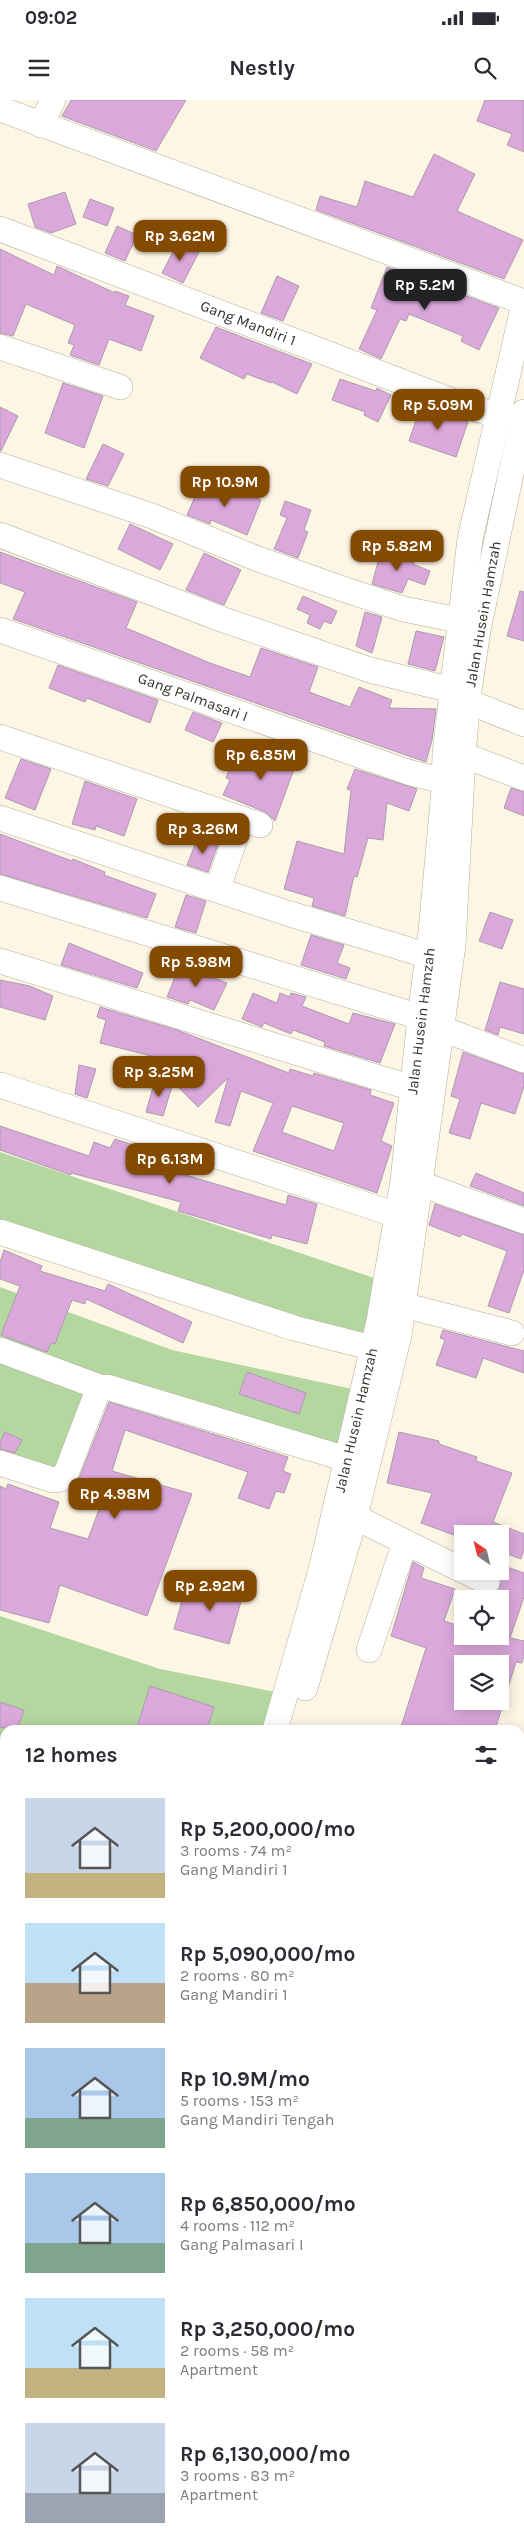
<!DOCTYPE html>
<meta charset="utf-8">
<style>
:root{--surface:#fff;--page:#f7f7f7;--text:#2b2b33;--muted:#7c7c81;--accent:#844b00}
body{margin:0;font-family:Karla,sans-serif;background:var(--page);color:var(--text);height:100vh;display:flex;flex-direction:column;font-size:19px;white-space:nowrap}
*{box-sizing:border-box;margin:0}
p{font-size:16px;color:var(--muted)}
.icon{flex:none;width:28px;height:28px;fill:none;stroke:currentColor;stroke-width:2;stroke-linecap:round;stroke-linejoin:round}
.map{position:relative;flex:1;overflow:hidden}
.drawer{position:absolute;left:0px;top:1625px;width:525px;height:821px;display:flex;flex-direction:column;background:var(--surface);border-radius:15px 15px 0 0;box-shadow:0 2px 12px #0003}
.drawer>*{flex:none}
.needle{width:32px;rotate:325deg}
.tools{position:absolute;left:454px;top:1425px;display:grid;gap:10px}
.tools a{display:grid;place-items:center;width:55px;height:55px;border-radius:0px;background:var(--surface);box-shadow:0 2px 12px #0003;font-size:25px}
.price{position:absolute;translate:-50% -42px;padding:0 11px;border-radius:10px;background:var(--accent);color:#fff;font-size:16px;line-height:32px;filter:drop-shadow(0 1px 2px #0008)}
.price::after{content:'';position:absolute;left:50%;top:30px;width:15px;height:11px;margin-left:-8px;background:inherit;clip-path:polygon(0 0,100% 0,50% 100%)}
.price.on{background:#222;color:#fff}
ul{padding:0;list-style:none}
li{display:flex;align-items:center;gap:15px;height:125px;padding:0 25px}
li span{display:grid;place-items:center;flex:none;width:140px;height:100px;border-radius:0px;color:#555}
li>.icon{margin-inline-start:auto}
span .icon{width:60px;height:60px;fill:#fffc;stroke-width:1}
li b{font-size:21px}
h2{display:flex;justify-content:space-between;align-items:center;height:60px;padding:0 25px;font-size:21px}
.status{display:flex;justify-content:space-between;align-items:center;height:35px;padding:0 25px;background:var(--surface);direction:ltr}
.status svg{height:14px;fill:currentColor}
header{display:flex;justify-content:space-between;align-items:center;height:65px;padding:0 25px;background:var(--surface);font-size:22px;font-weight:700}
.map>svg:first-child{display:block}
</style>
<div class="status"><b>09:02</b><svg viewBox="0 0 49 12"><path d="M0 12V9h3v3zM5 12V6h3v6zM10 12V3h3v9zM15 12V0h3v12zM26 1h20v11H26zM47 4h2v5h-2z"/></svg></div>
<header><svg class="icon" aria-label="menu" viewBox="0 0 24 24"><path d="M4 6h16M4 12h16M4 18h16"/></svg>Nestly<svg class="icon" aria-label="search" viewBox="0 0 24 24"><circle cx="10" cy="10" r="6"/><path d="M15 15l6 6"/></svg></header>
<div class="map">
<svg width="524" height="2446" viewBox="0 0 524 2446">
<rect width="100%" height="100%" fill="#fef6e5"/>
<g fill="#b4d7a0">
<polygon points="0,1052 383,1181 370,1250 0,1122"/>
<polygon points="0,1187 172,1250 380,1295 364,1363 98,1282 53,1380 0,1364"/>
<polygon points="0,1516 160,1569 281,1593 267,1630 5,1630 5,1758 0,1756"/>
</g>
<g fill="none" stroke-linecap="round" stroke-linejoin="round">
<polyline stroke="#cfddf5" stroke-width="19" points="520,1825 524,1809"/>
</g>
<g fill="#dba8dc" stroke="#aa9dab" fill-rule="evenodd">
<polygon points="71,0 186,0 156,51 62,16"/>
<polygon points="485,0 524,0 524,52 507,45 512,34 477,21"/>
<polygon points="434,54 475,74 457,111 523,140 504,179 316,110 320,96 357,107 365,81 413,97"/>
<polygon points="65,92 76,124 51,133 35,127 28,104"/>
<polygon points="90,99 114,108 107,126 83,117"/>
<polygon points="117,126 137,135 125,161 105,153"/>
<polygon points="178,142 199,152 183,183 162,173"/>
<polygon points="0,149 54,175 57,166 115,193 115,191 129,196 125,205 154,216 141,251 109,239 99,265 70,255 74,245 68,243 75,225 26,204 13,236 0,233"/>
<polygon points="387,167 499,208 479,250 461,241 463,236 409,214 406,221 400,219 381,259 359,249 377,210 371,208"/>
<polygon points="277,176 299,186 283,221 261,213"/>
<polygon points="216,227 312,264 297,294 272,282 271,283 247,274 244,279 200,258"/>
<polygon points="340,279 376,291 377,288 391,295 378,322 364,315 365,312 332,300"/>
<polygon points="63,283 103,296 84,348 45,333"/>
<polygon points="421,305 468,322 456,357 409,341"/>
<polygon points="0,307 18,316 1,351 0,351"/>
<polygon points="103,344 124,354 108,386 86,379"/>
<polygon points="202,381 226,392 228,387 261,400 247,435 211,420 210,424 187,415"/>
<polygon points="285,401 311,410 304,430 308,432 298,458 274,449 287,418 280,415"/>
<polygon points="130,424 173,444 160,470 118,449"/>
<polygon points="382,447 415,461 413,464 430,471 425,485 408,479 402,493 372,484"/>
<polygon points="0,452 137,502 126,528 210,563 250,577 261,548 318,567 309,592 350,607 359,587 392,600 389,608 436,609 432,640 426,662 13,519 25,492 0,483"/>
<polygon points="204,453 241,470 224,505 186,490"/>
<polygon points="520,491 524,492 524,541 507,536"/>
<polygon points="303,496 337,511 331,524 324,521 320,529 307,523 310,515 297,509"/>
<polygon points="365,512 382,517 372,553 356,546"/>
<polygon points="416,531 444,537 435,571 408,564"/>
<polygon points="58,565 158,600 150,623 87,598 85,602 49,588"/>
<polygon points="193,612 222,623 213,642 185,630"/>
<polygon points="287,645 301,650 275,721 265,712 223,695 230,680 226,678 236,651 279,666"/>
<polygon points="21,659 51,669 35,710 5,698"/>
<polygon points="355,669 417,689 409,711 387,703 383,740 368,738 357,777 354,776 345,816 312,806 314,798 284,789 297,741 344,754 351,690 347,689"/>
<polygon points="85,681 137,699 124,736 96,726 95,730 72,724"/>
<polygon points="511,688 524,692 524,716 504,708"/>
<polygon points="0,734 72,761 73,759 105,772 104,775 156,794 147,818 0,774"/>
<polygon points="198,737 218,744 208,772 187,765"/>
<polygon points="186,795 206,801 196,833 175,827"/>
<polygon points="490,812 513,820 502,849 479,841"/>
<polygon points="311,835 344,845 337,863 350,868 346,879 301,865"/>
<polygon points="69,843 143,873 137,888 61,865"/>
<polygon points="180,865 227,883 214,910 190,900 188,904 167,897"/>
<polygon points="0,880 30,886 53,896 45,920 0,907"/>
<polygon points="500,882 524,889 524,934 500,927 498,935 485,930"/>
<polygon points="253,893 277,903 280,893 290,897 291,893 306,897 302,906 349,924 353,913 395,924 380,963 324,946 325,942 293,930 291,934 264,923 262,927 242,919"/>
<path d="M100 907 177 930 289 973 290 969 313 976 314 973 371 990 370 995 394 1003 381 1041 392 1046 377 1093 253 1051 273 1003 241 991 230 1026 215 1022 228 978 198 1007 175 984 179 963 100 943 106 920 97 917ZM292 1006 344 1023 334 1051 282 1032Z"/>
<polygon points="463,952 524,974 524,986 515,1014 481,1003 470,1039 449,1033 460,999 451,996"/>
<polygon points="79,965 96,969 87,998 75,994"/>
<polygon points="155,980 173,983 163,1016 146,1012"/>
<polygon points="0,1026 89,1056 94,1042 110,1048 115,1039 186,1062 182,1074 286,1105 288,1095 317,1104 307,1144 272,1135 271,1139 178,1111 181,1102 71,1073 71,1075 0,1050"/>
<polygon points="476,1073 524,1093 524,1106 470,1086"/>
<polygon points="435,1104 524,1135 524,1170 509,1213 488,1206 507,1151 462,1134 460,1137 429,1125"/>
<polygon points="4,1150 42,1166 40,1171 105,1191 108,1184 192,1222 183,1243 86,1199 85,1204 72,1200 55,1244 51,1243 47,1252 1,1235 20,1186 0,1179 0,1162"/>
<polygon points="443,1230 524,1251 524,1273 483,1258 476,1278 436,1265 445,1240 440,1238"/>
<polygon points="247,1272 306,1293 299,1314 239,1294"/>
<polygon points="109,1302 288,1357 283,1371 291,1374 284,1393 276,1391 269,1409 238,1398 248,1372 125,1330 112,1371 192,1394 147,1516 60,1485 49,1523 0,1510 0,1386 6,1389 8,1384 59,1402 50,1428 88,1439 101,1404 69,1391 80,1376"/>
<polygon points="5,1332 22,1340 15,1353 0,1349 0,1342"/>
<polygon points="399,1332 439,1341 439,1344 477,1357 476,1361 512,1373 493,1422 524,1434 524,1449 521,1459 500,1451 500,1434 462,1434 462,1438 421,1423 432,1393 387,1383"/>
<path d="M413 1462 424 1468 421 1478 455 1489 444 1521 462 1527V1536H500V1499H493L500 1488 504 1466 524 1473V1497L510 1538 524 1541V1555L522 1563 516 1562 495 1630H400L426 1548 391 1536ZM462 1564H500V1601H455L462 1580Z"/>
<polygon points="208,1481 244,1491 229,1544 174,1529 185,1490 202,1496"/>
<polygon points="150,1586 214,1607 207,1630 136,1630"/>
<polygon points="0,1602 24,1610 17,1630 0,1627"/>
</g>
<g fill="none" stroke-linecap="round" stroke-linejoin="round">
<defs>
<g id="minor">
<polyline points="0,9 524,202"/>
<polyline points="41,25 53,0"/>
<polyline points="0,129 468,307 497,315"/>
<polyline points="0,247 120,287"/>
<polyline points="0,365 152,416 258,459 343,489 403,509 459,520"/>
<polyline points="0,435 224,520 370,570 452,590"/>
<polyline points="0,530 411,673 445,681"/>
<polyline points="469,602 524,624"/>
<polyline points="0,637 260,725"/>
<polyline points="463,655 524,678"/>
<polyline points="0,718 287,813 429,856"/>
<polyline points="0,788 420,917"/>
<polyline points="217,790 242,719"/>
<polyline points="0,861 412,988"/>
<polyline points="443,929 524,960"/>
<polyline points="0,985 397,1115"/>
<polyline points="421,1084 524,1121"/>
<polyline points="0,1132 294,1228 373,1248"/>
<polyline points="403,1205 512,1233"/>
<polyline points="0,1250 102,1288"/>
<polyline points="0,1363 53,1380 61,1379 67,1371 98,1290 107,1287 363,1364"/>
<polyline points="355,1417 405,1442 369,1550"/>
<polyline points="405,1442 462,1470"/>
<polyline points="465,1471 487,1482"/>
<polyline points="305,1588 355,1417 399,1235 453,845 463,655 468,597 478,530 524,312"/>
<polyline points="275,1630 321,1470 379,1221 403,1081 420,917 431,832 444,690 445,653 470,439 524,204"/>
<polyline points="520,1670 524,1655"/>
<polyline points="520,1743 524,1744"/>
<polyline points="0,1825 5,1827"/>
<polyline points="0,1902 5,1903"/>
<polyline points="0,2018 5,2020"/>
<polyline points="520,2134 524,2135"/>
<polyline points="0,2349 5,2351"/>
<polyline points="520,2364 524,2365"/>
<polyline points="361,2441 378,2446"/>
<polyline points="88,2446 89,2441"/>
<polyline points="107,2446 108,2441"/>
</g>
</defs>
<use href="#minor" stroke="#b3ac9b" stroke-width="26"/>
<use href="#minor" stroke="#fff" stroke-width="25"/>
</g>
<g text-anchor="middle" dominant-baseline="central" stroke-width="4" stroke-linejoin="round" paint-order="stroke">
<g font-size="15" fill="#36332c" stroke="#fff">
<text transform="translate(248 223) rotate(21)">Gang Mandiri 1</text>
<text transform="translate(483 514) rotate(-80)">Jalan Husein Hamzah</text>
<text transform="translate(193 597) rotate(20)">Gang Palmasari I</text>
<text transform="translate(421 921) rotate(-83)">Jalan Husein Hamzah</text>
<text transform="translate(356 1320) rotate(-77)">Jalan Husein Hamzah</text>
</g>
</g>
</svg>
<div class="tools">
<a><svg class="needle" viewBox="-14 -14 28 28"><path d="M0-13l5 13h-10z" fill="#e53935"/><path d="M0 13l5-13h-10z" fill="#7c7c81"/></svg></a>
<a><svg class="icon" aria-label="locate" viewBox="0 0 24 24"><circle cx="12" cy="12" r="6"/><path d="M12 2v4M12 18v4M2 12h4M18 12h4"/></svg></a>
<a><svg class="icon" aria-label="layers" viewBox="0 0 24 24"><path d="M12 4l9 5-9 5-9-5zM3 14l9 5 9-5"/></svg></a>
</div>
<b class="price" style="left:180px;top:162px">Rp 3.62M</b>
<b class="price on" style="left:425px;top:211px">Rp 5.2M</b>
<b class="price" style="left:438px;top:331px">Rp 5.09M</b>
<b class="price" style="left:225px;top:408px">Rp 10.9M</b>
<b class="price" style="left:397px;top:472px">Rp 5.82M</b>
<b class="price" style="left:261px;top:681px">Rp 6.85M</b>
<b class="price" style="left:203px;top:755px">Rp 3.26M</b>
<b class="price" style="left:196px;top:888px">Rp 5.98M</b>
<b class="price" style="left:159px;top:998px">Rp 3.25M</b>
<b class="price" style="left:170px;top:1085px">Rp 6.13M</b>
<b class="price" style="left:115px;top:1420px">Rp 4.98M</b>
<b class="price" style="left:210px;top:1512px">Rp 2.92M</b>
<section class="drawer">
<h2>12 homes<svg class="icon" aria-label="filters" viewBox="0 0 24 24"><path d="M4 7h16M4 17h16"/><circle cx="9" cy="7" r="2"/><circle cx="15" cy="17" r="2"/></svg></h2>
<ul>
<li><span style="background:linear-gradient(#c9d6e8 75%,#c2b280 0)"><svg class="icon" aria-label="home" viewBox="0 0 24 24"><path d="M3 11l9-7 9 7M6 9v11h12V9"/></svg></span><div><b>Rp 5,200,000/mo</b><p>3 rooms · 74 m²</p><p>Gang Mandiri 1</p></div></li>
<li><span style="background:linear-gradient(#bfe0f5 60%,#b9a48a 0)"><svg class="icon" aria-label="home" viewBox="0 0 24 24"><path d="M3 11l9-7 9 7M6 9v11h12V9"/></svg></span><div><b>Rp 5,090,000/mo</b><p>2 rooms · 80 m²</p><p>Gang Mandiri 1</p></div></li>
<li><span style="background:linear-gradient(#a9c7e8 70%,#7fa58c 0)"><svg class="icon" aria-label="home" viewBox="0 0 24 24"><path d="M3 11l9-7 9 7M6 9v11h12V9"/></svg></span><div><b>Rp 10.9M/mo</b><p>5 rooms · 153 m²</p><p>Gang Mandiri Tengah</p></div></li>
<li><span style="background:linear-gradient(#a9c7e8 70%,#7fa58c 0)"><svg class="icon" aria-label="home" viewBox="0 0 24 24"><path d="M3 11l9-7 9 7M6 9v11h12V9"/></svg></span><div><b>Rp 6,850,000/mo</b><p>4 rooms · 112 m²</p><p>Gang Palmasari I</p></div></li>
<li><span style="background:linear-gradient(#bfe0f5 70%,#c2b280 0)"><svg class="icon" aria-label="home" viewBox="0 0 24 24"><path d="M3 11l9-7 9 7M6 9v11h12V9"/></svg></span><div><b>Rp 3,250,000/mo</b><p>2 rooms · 58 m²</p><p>Apartment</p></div></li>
<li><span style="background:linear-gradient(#c9d6e8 70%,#9aa5b1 0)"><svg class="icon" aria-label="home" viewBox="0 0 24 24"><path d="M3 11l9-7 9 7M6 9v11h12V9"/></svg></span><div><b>Rp 6,130,000/mo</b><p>3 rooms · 83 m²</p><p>Apartment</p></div></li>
</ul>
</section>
</div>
